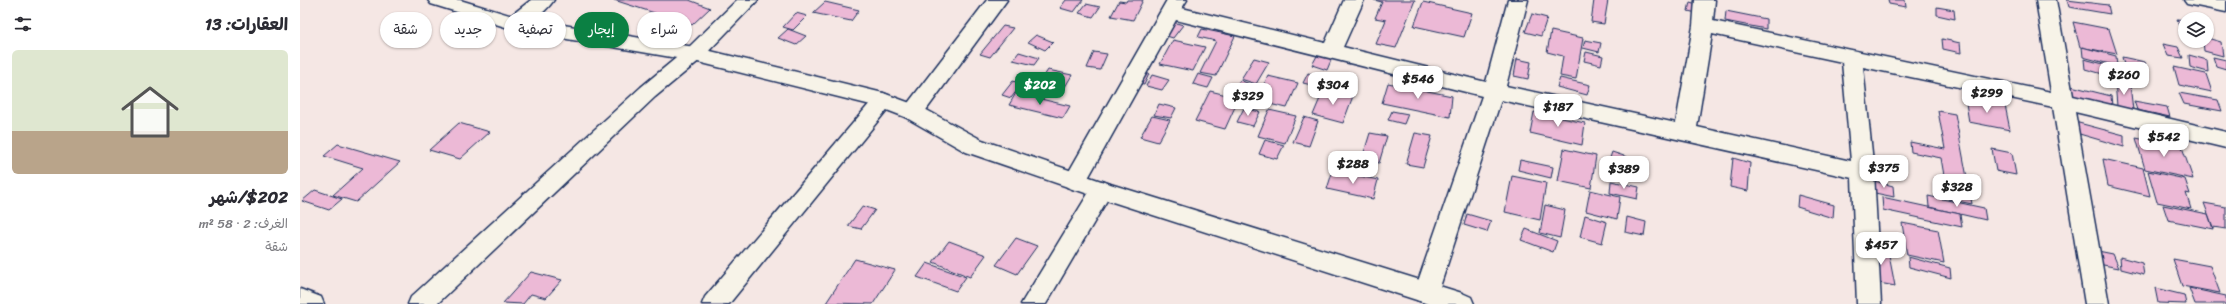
<!DOCTYPE html>
<html lang="ar">
<meta charset="utf-8">
<style>
:root{--surface:#fff;--page:#f2f2f3;--text:#2b2b33;--muted:#7c7c81;--accent:#0b8043}
body{margin:0;font-family:Sriracha,"Playpen Sans Arabic",sans-serif;background:var(--page);color:var(--text);direction:rtl;height:100vh;display:flex;flex-direction:column;font-size:15px;white-space:nowrap}
*{box-sizing:border-box;margin:0}
p{font-size:13px;color:var(--muted)}
.icon{flex:none;width:22px;height:22px;fill:none;stroke:currentColor;stroke-width:2;stroke-linecap:round;stroke-linejoin:round}
.map{position:relative;flex:1;overflow:hidden;direction:ltr}
.side{display:flex;flex-direction:column;background:var(--surface);width:300px}
.side>*{flex:none}
.top-card{position:absolute;left:12px;top:12px;width:380px;height:36px;direction:rtl;display:flex;gap:8px}
.fabs{position:absolute;left:1878px;top:12px;display:grid;gap:8px}
.fabs a{display:grid;place-items:center;width:36px;height:36px;border-radius:50%;background:var(--surface);box-shadow:0 1px 3px #0004;font-size:20px}
.price{position:absolute;translate:-50% -34px;padding:0 9px;border-radius:8px;background:#fff;color:#222;font-size:13px;line-height:26px;filter:drop-shadow(0 1px 2px #0008)}
.price::after{content:'';position:absolute;left:50%;top:24px;width:12px;height:9px;margin-left:-6px;background:inherit;clip-path:polygon(0 0,100% 0,50% 100%)}
.price.current{background:var(--accent);color:#fff}
ul{padding:0;list-style:none}
li{display:grid;align-content:center;gap:8px;height:212px;padding:0 12px}
li span{display:grid;place-items:center;height:124px;border-radius:6px;color:#555}
li>.icon{margin-inline-start:auto}
span .icon{width:72px;height:72px;fill:#fffc;stroke-width:1}
li b{font-size:17px}
h2{display:flex;justify-content:space-between;align-items:center;height:48px;padding:0 12px;font-size:17px}
.chip{padding:0 14px;border-radius:18px;background:var(--surface);box-shadow:0 1px 3px #0004;font-size:14px;line-height:36px}
.chip.current{background:var(--accent);color:#fff}
main{display:flex;flex:1;min-height:0}
.map>svg:first-child{display:block}
</style>
<main>
<div class="map">
<svg width="1926" height="304" viewBox="0 0 1926 304">
<rect width="100%" height="100%" fill="#f5e7e4"/>
<filter id="ink" filterUnits="userSpaceOnUse"><feTurbulence type="fractalNoise" baseFrequency=".025" numOctaves="2"/><feDisplacementMap in="SourceGraphic" scale="8" xChannelSelector="R" yChannelSelector="G"/><feConvolveMatrix kernelMatrix="1 2 1 2 8 2 1 2 1" color-interpolation-filters="sRGB"/></filter>
<g filter="url(#ink)">
<g fill="#ecb9d6" stroke="#1b2f5e">
<polygon points="314,0 389,0 410,8 392,25"/>
<polygon points="766,0 783,0 774,12 760,8"/>
<polygon points="827,0 843,0 833,20 811,16 819,1 826,2"/>
<polygon points="1074,0 1115,0 1096,48 1076,44 1086,20 1075,18 1082,2"/>
<polygon points="1294,0 1308,0 1304,24 1291,22"/>
<polygon points="1588,0 1605,0 1606,7 1589,4"/>
<polygon points="1767,0 1808,5 1810,14 1769,7"/>
<polygon points="525,2 559,10 551,21 513,13"/>
<polygon points="1123,2 1172,13 1164,37 1114,26"/>
<polygon points="1390,2 1407,7 1405,15 1388,11"/>
<polygon points="786,4 800,7 793,17 779,13"/>
<polygon points="1637,7 1654,10 1655,19 1637,15"/>
<polygon points="1426,11 1466,19 1466,29 1425,21"/>
<polygon points="496,13 507,16 493,30 483,27"/>
<polygon points="1232,14 1247,18 1241,36 1225,32"/>
<polygon points="1877,19 1885,20 1885,28 1880,26"/>
<polygon points="870,21 883,25 873,38 860,34"/>
<polygon points="1773,22 1809,29 1817,54 1780,47"/>
<polygon points="703,26 713,28 690,57 680,54"/>
<polygon points="488,29 506,36 496,45 478,38"/>
<polygon points="902,29 935,36 916,76 900,73 916,41 898,37"/>
<polygon points="1251,31 1283,38 1276,79 1260,76 1263,56 1247,52"/>
<polygon points="736,35 753,42 745,50 728,42"/>
<polygon points="1907,38 1921,42 1923,56 1904,51 1903,41 1907,41"/>
<polygon points="1642,39 1660,43 1661,53 1643,49"/>
<polygon points="873,40 905,47 893,71 860,64"/>
<polygon points="1285,40 1301,43 1299,52 1283,48"/>
<polygon points="1863,44 1878,47 1883,58 1868,56"/>
<polygon points="1782,47 1816,56 1817,66 1783,57"/>
<polygon points="719,52 739,58 734,65 713,60"/>
<polygon points="794,52 807,54 800,70 787,68"/>
<polygon points="1286,52 1303,56 1301,65 1284,61"/>
<polygon points="1018,54 1032,58 1027,70 1012,65"/>
<polygon points="1889,55 1907,60 1908,72 1890,67"/>
<polygon points="1822,57 1845,62 1848,74 1825,69"/>
<polygon points="1913,57 1926,60 1926,69 1916,66"/>
<polygon points="954,58 969,62 956,84 941,79"/>
<polygon points="1217,59 1231,62 1228,79 1214,76"/>
<polygon points="1784,59 1815,67 1817,78 1785,69"/>
<polygon points="1874,67 1906,74 1912,92 1879,85"/>
<polygon points="748,70 772,75 765,87 740,82"/>
<polygon points="834,71 849,74 844,85 829,82"/>
<polygon points="1008,73 1024,78 1020,87 1003,83"/>
<polygon points="898,74 913,78 908,88 893,84"/>
<polygon points="852,75 869,80 862,90 846,86"/>
<polygon points="968,76 998,83 987,108 956,101"/>
<polygon points="1260,78 1290,85 1287,95 1257,87"/>
<polygon points="940,80 954,86 946,97 932,92"/>
<polygon points="713,81 722,84 711,98 702,95"/>
<polygon points="1815,81 1830,85 1833,110 1817,106"/>
<polygon points="1088,83 1152,96 1150,117 1082,103"/>
<polygon points="1767,85 1811,96 1812,106 1768,95"/>
<polygon points="1024,89 1053,96 1043,123 1013,115"/>
<polygon points="910,91 939,98 925,129 895,121"/>
<polygon points="716,93 770,106 763,118 709,105"/>
<polygon points="1879,93 1918,100 1922,111 1884,104"/>
<polygon points="1665,97 1705,105 1710,130 1669,122"/>
<polygon points="1834,101 1867,107 1870,117 1837,110"/>
<polygon points="859,104 876,108 871,118 854,115"/>
<polygon points="944,108 960,112 953,126 937,122"/>
<polygon points="969,110 996,116 985,143 958,136"/>
<polygon points="1092,111 1108,114 1104,124 1088,120"/>
<polygon points="1638,111 1655,114 1672,204 1648,199 1641,158 1611,152 1610,142 1645,149"/>
<polygon points="1234,112 1285,123 1282,145 1230,133"/>
<polygon points="852,116 870,120 858,142 840,137"/>
<polygon points="1004,117 1018,121 1009,146 993,142"/>
<polygon points="1775,122 1824,135 1824,147 1776,133"/>
<polygon points="159,123 190,132 160,159 129,150"/>
<polygon points="1070,133 1087,136 1079,163 1062,159"/>
<polygon points="1115,133 1132,136 1123,167 1106,164"/>
<polygon points="1836,138 1882,147 1893,179 1845,169"/>
<polygon points="965,140 984,145 977,159 959,154"/>
<polygon points="38,144 100,162 56,202 33,195 63,168 24,156"/>
<polygon points="1264,149 1296,156 1291,188 1258,181"/>
<polygon points="1692,149 1712,153 1716,175 1696,171"/>
<polygon points="1312,152 1327,157 1320,177 1305,172"/>
<polygon points="1433,158 1450,163 1448,191 1430,187"/>
<polygon points="1803,159 1843,168 1850,196 1808,186"/>
<polygon points="1220,160 1253,167 1251,178 1218,170"/>
<polygon points="1033,170 1078,180 1073,199 1027,189"/>
<polygon points="1848,171 1885,179 1890,194 1886,193 1891,209 1857,202"/>
<polygon points="1212,176 1246,183 1240,220 1205,212"/>
<polygon points="1311,181 1339,187 1337,199 1310,193"/>
<polygon points="1574,181 1593,186 1594,197 1575,193"/>
<polygon points="15,190 42,199 29,210 2,201"/>
<polygon points="1290,190 1320,197 1317,219 1286,211"/>
<polygon points="1498,195 1534,205 1533,218 1497,207"/>
<polygon points="1628,196 1684,208 1686,220 1629,207"/>
<polygon points="1582,197 1660,214 1662,227 1583,210"/>
<polygon points="1904,203 1926,207 1926,229 1913,227"/>
<polygon points="1245,205 1265,210 1260,238 1240,233"/>
<polygon points="1863,205 1908,214 1913,229 1868,220"/>
<polygon points="563,206 575,210 561,229 548,226"/>
<polygon points="1167,214 1191,221 1187,232 1164,225"/>
<polygon points="1285,215 1307,222 1302,243 1280,237"/>
<polygon points="1327,217 1346,222 1344,236 1325,232"/>
<polygon points="1602,223 1638,230 1644,263 1607,255"/>
<polygon points="1226,229 1257,241 1253,252 1221,240"/>
<polygon points="716,238 737,246 717,274 696,265"/>
<polygon points="649,241 686,255 670,277 633,262"/>
<polygon points="1568,246 1588,250 1595,286 1574,282"/>
<polygon points="1793,250 1813,254 1819,268 1798,264"/>
<polygon points="1608,257 1650,268 1651,278 1609,267"/>
<polygon points="1820,257 1842,263 1844,275 1821,269"/>
<polygon points="555,259 595,270 573,304 526,303"/>
<polygon points="1873,259 1910,266 1920,293 1882,286"/>
<polygon points="627,263 666,277 656,291 617,277"/>
<polygon points="231,272 262,280 246,298 231,294 223,304 203,303"/>
<polygon points="1855,288 1884,295 1886,304 1858,303"/>
<polygon points="1889,288 1926,296 1926,304 1895,304"/>
</g>
<g fill="none" stroke-linecap="round" stroke-linejoin="round">
<defs>
<g id="minor">
<path d="M231 0H254C246 12 222 32 208 28L205 23 208 18Z"/>
<polygon points="437,0 458,0 401,59 355,97 137,304 108,304 111,297 341,87 387,49"/>
<polygon points="687,0 707,0 621,117 613,120 605,117 602,112 605,107"/>
<path d="M867 0H887L882 8 1025 43 1044 0H1064L1043 47 1186 82 1208 0H1228L1206 86 1376 123 1393 26 1395 0H1415L1413 21 1751 92 1736 0H1756L1773 96 1926 132V148L1775 112 1809 304H1785L1753 107 1563 67 1574 172 1581 304H1557L1552 178 1201 100 1138 293 1135 300 1126 303 1117 300 1114 293 1182 96 876 20 783 187 775 190 767 187 764 181 767 175ZM1412 34 1542 62 1551 161 1397 127Z"/>
<polygon points="1884,0 1926,0 1926,12 1887,4"/>
<polygon points="583,93 590,96 594,101 590,106 429,304 402,304 405,297 576,96"/>
<polygon points="802,181 810,184 813,190 746,304 721,304 794,184"/>
<polygon points="0,289 21,297 24,304 0,304"/>
</g>
<polygon id="tertiary" points="128,0 160,0 216,17 394,47 583,93 621,107 682,140 807,183 1162,293 1171,297 1174,304 1129,304 794,196 666,152 605,117 579,107 394,61 215,30 131,4"/>
</defs>
<use href="#minor" stroke="#1b2f5e" stroke-width="3"/>
<use href="#tertiary" stroke="#1b2f5e" stroke-width="3"/>
<use href="#minor" fill="#f7f3e8" fill-rule="evenodd"/>
<use href="#tertiary" fill="#f7f3e8" fill-rule="evenodd"/>
</g>
</g>
</svg>
<div class="fabs">
<a><svg class="icon" aria-label="layers" viewBox="0 0 24 24"><path d="M12 4l9 5-9 5-9-5zM3 14l9 5 9-5"/></svg></a>
</div>
<b class="price" style="left:1824px;top:96px">$260</b>
<b class="price" style="left:1118px;top:100px">$546</b>
<b class="price current" style="left:740px;top:106px">$202</b>
<b class="price" style="left:1033px;top:106px">$304</b>
<b class="price" style="left:1687px;top:114px">$299</b>
<b class="price" style="left:948px;top:117px">$329</b>
<b class="price" style="left:1258px;top:128px">$187</b>
<b class="price" style="left:1864px;top:158px">$542</b>
<b class="price" style="left:1053px;top:185px">$288</b>
<b class="price" style="left:1584px;top:189px">$375</b>
<b class="price" style="left:1324px;top:190px">$389</b>
<b class="price" style="left:1657px;top:208px">$328</b>
<b class="price" style="left:1581px;top:266px">$457</b>
<div class="top-card">
<a class="chip">شراء</a>
<a class="chip current">إيجار</a>
<a class="chip">تصفية</a>
<a class="chip">جديد</a>
<a class="chip">شقة</a>
</div>
</div>
<section class="side">
<h2>العقارات: 13<svg class="icon" aria-label="filters" viewBox="0 0 24 24"><path d="M4 7h16M4 17h16"/><circle cx="9" cy="7" r="2"/><circle cx="15" cy="17" r="2"/></svg></h2>
<ul>
<li><span style="background:linear-gradient(#dfe7d0 65%,#b9a48a 0)"><svg class="icon" aria-label="home" viewBox="0 0 24 24"><path d="M3 11l9-7 9 7M6 9v11h12V9"/></svg></span><div><b>$202/شهر</b><p>الغرف: 2 · 58 m²</p><p>شقة</p></div></li>
</ul>
</section>
</main>
